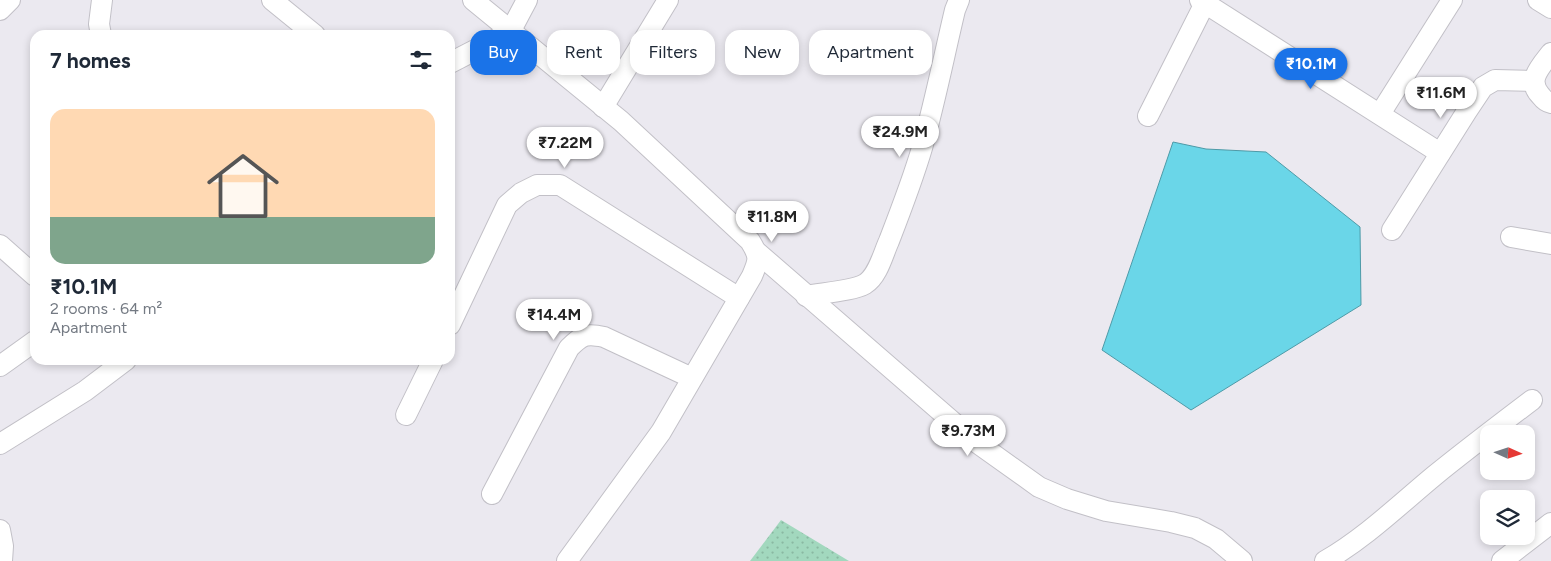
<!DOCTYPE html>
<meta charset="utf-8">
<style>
:root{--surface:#fff;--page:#f2f2f3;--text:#1f2937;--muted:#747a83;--accent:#1a73e8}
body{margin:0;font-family:Figtree,sans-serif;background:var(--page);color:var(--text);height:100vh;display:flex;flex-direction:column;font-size:19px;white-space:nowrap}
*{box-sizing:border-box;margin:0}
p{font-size:16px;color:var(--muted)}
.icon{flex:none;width:28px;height:28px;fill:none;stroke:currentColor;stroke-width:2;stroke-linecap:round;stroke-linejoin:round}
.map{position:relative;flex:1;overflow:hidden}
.drawer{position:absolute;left:30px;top:30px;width:425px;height:335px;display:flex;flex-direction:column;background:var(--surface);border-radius:15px;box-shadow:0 2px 8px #0003}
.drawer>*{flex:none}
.guide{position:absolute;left:470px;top:30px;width:475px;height:45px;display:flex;gap:10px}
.needle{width:32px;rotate:93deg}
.controls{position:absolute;left:1480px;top:425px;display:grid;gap:10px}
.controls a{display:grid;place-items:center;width:55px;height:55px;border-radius:10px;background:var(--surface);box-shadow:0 2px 8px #0003;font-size:25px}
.price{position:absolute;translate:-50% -42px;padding:0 11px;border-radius:18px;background:#fff;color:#222;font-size:16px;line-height:32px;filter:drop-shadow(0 1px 2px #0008)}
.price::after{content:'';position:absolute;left:50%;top:30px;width:15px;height:11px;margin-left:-8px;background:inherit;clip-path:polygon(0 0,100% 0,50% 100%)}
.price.active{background:var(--accent);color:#fff}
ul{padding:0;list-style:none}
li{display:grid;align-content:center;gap:10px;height:265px;padding:0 20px}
li span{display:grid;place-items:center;height:155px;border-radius:15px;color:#555}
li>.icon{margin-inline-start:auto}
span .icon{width:90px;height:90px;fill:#fffc;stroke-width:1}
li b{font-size:21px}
h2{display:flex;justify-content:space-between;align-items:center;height:60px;padding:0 20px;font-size:21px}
.chip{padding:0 18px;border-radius:15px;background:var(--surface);box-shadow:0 2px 8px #0003;font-size:18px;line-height:45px}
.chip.active{background:var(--accent);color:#fff}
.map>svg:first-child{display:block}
</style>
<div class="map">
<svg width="1551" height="561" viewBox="0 0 1551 561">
<defs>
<pattern id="park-dots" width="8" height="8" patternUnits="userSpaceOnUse" patternTransform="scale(1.25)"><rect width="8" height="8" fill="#a2d8be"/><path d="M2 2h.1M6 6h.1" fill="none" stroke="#8ab8a2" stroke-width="1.8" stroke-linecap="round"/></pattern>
</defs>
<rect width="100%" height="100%" fill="#ebe9f0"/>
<polygon fill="url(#park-dots)" points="781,520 849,561 750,561"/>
<polygon fill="#6ad6e8" stroke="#4e9aa7" points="1173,142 1206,149 1266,152 1360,227 1361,305 1191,410 1102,350"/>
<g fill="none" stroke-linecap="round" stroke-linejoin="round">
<defs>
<g id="street">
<polyline points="272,0 315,35"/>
<path d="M473 0 621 121 750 241C760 257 759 260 752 276L661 432 567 561"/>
<polyline points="1200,0 1440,153"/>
<polyline points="1538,0 1551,8"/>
<polyline points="0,10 10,0"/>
<polyline points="101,35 99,24 102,0"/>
<path d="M1551 53C1540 67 1526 81 1541 96 1544 100 1546 102 1551 103"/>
<polyline points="450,63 510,32 527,0"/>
<polyline points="603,107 668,0"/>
<polyline points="1380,114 1452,0"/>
<polyline points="1148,116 1205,3"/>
<polyline points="1392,230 1467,111 1483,87 1495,80 1534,81"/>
<polyline points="1511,237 1551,244"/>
<polyline points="0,245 35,276"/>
<polyline points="758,253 976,442 1039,487 1067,499 1106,511 1171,522 1195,528 1216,539 1242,561"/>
<path d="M806 296C821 293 853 291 865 284 878 276 883 254 889 241 901 210 913 179 922 148 935 102 944 56 955 10L959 0"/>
<polyline points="450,325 507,205 521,193 537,185 560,185 739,298"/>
<polyline points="0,366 35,341"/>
<polyline points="406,415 433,360"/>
<polyline points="0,444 85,391 126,360"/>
<path d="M492 494 569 348C582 335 586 333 604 337L692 378"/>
<polyline points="0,530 3,546 2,561"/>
<path d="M1325 561C1365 538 1399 505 1434 476 1466 450 1499 425 1532 400"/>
<polyline points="1502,561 1551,523"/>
</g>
</defs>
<use href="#street" stroke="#c2c0c7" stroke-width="22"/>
<use href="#street" stroke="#fff" stroke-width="20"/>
</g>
</svg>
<div class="controls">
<a><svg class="needle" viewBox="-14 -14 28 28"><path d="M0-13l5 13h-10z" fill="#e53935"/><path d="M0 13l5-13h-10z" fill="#747a83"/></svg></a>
<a><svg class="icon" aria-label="layers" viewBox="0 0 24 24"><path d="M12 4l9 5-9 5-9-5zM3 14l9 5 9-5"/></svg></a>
</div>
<b class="price active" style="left:1311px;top:90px">₹10.1M</b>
<b class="price" style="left:1441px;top:119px">₹11.6M</b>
<b class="price" style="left:900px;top:158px">₹24.9M</b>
<b class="price" style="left:565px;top:169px">₹7.22M</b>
<b class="price" style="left:772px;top:243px">₹11.8M</b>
<b class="price" style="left:554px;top:341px">₹14.4M</b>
<b class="price" style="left:968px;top:457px">₹9.73M</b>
<div class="guide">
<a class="chip active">Buy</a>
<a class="chip">Rent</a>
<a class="chip">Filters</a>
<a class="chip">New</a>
<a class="chip">Apartment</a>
</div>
<section class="drawer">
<h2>7 homes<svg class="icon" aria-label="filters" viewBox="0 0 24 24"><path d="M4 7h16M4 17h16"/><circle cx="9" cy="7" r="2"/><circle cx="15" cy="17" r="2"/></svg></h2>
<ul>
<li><span style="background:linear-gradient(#ffd9b3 70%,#7fa58c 0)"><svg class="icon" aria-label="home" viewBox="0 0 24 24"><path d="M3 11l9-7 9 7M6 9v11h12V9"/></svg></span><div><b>₹10.1M</b><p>2 rooms · 64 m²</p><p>Apartment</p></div></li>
</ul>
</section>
</div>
